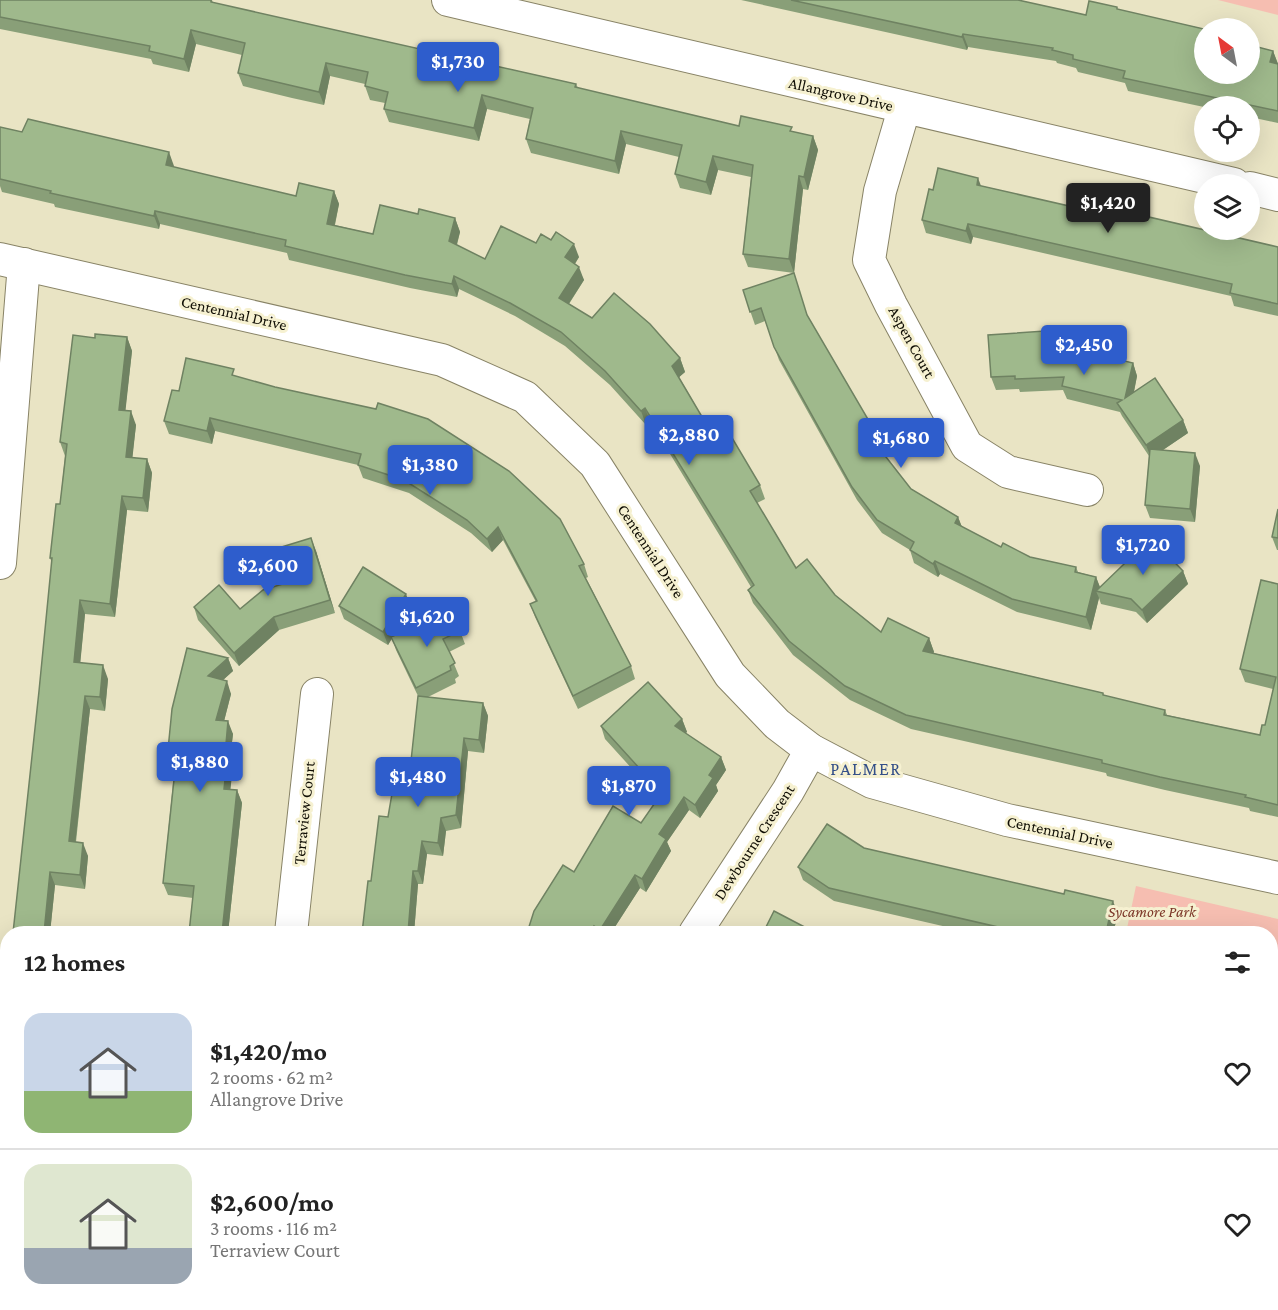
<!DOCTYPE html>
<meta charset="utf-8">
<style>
:root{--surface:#fff;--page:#f6f6f6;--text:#222;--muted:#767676;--line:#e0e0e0;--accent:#2e5dcc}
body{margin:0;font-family:"Crimson Pro",serif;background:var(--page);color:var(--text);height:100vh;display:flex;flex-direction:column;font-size:22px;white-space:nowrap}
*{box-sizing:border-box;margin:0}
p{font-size:20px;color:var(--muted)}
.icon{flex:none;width:33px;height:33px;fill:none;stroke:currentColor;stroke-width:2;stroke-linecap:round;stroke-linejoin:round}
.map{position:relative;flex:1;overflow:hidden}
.side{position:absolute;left:0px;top:926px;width:1278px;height:386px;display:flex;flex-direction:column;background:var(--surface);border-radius:24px 24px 0 0;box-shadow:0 6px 24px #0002}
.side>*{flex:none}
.needle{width:39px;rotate:328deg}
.buttons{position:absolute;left:1194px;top:18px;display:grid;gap:12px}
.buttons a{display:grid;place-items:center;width:66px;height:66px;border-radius:50%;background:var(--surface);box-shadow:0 6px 24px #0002;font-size:30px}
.price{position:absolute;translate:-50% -51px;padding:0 14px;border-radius:6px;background:var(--accent);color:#fff;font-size:20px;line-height:39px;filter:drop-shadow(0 2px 3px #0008)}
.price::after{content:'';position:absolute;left:50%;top:36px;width:18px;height:14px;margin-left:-9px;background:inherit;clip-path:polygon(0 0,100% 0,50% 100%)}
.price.selected{background:#222;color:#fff}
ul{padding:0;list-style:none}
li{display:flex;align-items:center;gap:18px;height:150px;padding:0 24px}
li+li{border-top:2px solid var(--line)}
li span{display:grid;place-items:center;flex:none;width:168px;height:120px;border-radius:18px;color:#555}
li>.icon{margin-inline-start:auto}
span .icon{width:72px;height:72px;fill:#fffc;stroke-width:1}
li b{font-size:26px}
h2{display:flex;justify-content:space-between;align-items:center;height:72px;padding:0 24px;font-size:26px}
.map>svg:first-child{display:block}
</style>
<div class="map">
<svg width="1278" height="1310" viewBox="0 0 1278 1310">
<rect width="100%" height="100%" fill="#e9e4c4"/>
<g fill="#f6beb1">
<polygon points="1218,0 1278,0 1278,15"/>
<polygon points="1136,886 1278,919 1278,1276 1274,1310 802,1310 803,1304 1270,1304 1270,933 1126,933"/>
</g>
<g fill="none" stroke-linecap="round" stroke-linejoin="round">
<defs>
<g id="minor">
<polyline points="448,0 1234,184"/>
<polyline points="904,109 880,191 869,260 891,305 967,446 1008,472 1087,490"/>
<polyline points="1250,188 1278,195"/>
<polyline points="0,259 442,360 525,397 595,464 730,675 777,724 811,750 872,782 1007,820 1278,878"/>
<polyline points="0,563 24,264"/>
<polyline points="291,933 317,694"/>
<polyline points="695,933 788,791 811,750"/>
<polyline points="0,1175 8,1176"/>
</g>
</defs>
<use href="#minor" stroke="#888366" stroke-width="34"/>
<g stroke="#96937b" stroke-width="4" stroke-dasharray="6 3" stroke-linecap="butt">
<polyline points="1270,1047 1278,1034"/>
<polyline points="1183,1310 1184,1304"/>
</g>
<use href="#minor" stroke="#fff" stroke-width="32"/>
</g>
<g fill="#899f78">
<polygon points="0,0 212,0 213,3 576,84 578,88 739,126 793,132 813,136 818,150 808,190 803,189 794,273 748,267 743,254 751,177 718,170 711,195 680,188 675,174 679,157 626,144 619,174 531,153 526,139 530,119 487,109 479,141 389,122 384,109 385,103 370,100 365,86 365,84 330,76 324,105 292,98 243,86 238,73 242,55 196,44 189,72 153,64 151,59 0,29"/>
<polygon points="741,0 1018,0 1086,15 1118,10 1250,39 1253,46 1273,51 1278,64 1278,123 1250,117 1250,106 1204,107 1128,91 1125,83 1078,72 1076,68 1057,63 1056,61 968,47 967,50"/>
<polygon points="0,127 174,166 173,167 296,196 334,191 339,204 335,225 373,234 418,214 455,218 460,232 457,245 485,259 536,243 579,257 575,264 584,280 569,304 592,318 680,358 685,372 679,377 718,444 760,485 765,499 757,503 796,568 835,595 881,632 929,638 934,652 933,653 1103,693 1104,696 1165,710 1167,715 1260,735 1265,725 1273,689 1245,682 1240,669 1278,584 1278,817 1250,811 1249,808 1165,790 1107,776 1106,773 911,729 850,700 793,655 753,603 748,590 751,587 650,421 646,425 610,385 565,346 515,316 459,289 457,297 410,288 289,260 287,253 160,224 159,229 55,207 54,204 2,192 0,186"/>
<polygon points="982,186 1078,208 1278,247 1278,316 1234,306 1231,296 973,237 971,244 926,233 922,220 933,190"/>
<polygon points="743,290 808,317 869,421 873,434 872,435 879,448 911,489 958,517 962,527 1001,547 1030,557 1076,567 1078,572 1096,577 1100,587 1183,571 1188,584 1147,623 1136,612 1101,604 1099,598 1091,630 1017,612 940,574 938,577 914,563 910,550 882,533 857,500 779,360 765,321 755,325"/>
<polygon points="1045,331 1047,337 1133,363 1137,376 1134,392 1183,420 1188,433 1163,450 1200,466 1195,522 1150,518 1145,505 1149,456 1122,416 1120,412 1067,399 1063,390 1020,392 1019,389 996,390 991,377"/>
<polygon points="127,337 132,351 125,411 136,425 132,458 147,459 152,473 148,512 127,510 115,617 85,614 80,663 108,679 105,711 90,709 76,842 88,856 85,889 55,885 50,933 39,691 52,563 50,558 60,504 65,456 60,442 95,338"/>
<polygon points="236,376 584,564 588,577 586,578 631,666 635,679 578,709 535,617 530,604 536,602 503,540 492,552 471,533 409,493 363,478 358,465 215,431 212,444 169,434 164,421 179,391"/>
<polygon points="1278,509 1278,550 1277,550 1272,537"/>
<polygon points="316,551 335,613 279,630 239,666 198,620 194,607 240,609 286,583"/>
<polygon points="339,606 411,607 393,636 460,631 465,644 449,652 459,676 455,679 456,683 428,697 483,703 488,716 484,753 468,751 461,828 446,831 443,856 427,854 423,884 418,884 414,933 362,933 371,881 388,817 411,761 418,696 396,650 392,638 388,645 344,619"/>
<polygon points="228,658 233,671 223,680 231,694 224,721 233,734 231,750 234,757 230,790 237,790 242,803 228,933 189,933 193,898 168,895 163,883 174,773 172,773 167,760"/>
<polygon points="682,719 687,732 685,733 721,757 726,770 716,785 718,791 700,818 689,810 667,842 671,851 646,892 640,888 611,933 527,933 574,872 641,823 662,793 644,782 605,739 601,726"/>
<polygon points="864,848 1118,914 1113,933 973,933 834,901 803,880 798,867"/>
<polygon points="8,982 8,1113 0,1111 0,1051"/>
<polygon points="0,1240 8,1242 8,1304 14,1304 13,1310 0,1310"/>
<polygon points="19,1304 477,1304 477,1306 538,1310 46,1310"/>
<polygon points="672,1304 747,1304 745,1310 676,1310 674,1308"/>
</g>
<g fill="#6f8262">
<polygon points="191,30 196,44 189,72 184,59"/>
<polygon points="963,34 968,47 967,50 962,37"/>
<polygon points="1273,51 1278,64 1270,62"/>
<polygon points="326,63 330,76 324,105 319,92"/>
<polygon points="482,95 487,109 479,141 474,128"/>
<polygon points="621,131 626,144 619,174 615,161"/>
<polygon points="813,136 818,150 808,190 804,177"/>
<polygon points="169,152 174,166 171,179 166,165"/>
<polygon points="713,156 718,170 711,195 706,182"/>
<polygon points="799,176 803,189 794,273 789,259"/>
<polygon points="978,178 983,191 977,185"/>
<polygon points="334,191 339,204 332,237 327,224"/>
<polygon points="155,211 160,224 159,229 154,216"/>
<polygon points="455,218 460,232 454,254 449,241"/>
<polygon points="968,224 973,237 971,244 966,231"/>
<polygon points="574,244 579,257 570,271 565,257"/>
<polygon points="579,267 584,280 564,311 559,298"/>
<polygon points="454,276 459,289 457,297 452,284"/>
<polygon points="127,337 132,351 124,424 119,410"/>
<polygon points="1121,353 1126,366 1120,360"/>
<polygon points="680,358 685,372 677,379 672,366"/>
<polygon points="1133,363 1137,376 1130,411 1125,398"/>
<polygon points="645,408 650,421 646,425 641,411"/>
<polygon points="131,411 136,425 131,471 126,457"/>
<polygon points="210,418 215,431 212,444 207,431"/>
<polygon points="1183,420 1188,433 1151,458 1146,445"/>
<polygon points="869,421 873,434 870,436 866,423"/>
<polygon points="1195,453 1200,466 1195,522 1190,509"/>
<polygon points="147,459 152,473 148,512 143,498"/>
<polygon points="122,496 127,510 115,617 110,604"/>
<polygon points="958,517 963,530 955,523"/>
<polygon points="498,527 503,540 492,552 487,539"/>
<polygon points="311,538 316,551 335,613 330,600"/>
<polygon points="935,561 940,574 938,577 933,564"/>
<polygon points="1183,571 1188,584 1147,623 1142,610"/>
<polygon points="1096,577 1101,590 1096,591 1099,598 1091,630 1086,617"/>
<polygon points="406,594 411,607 388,645 383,632"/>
<polygon points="80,600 85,614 79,676 74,662"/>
<polygon points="274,617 279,630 239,666 234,653"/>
<polygon points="929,638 934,652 928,664 923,651"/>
<polygon points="228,658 233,671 213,689 208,676"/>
<polygon points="103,665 108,679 105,711 100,697"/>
<polygon points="227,681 231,694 221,733 216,720"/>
<polygon points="85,696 90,709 74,855 69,841"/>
<polygon points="483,703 488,716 484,753 479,740"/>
<polygon points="682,719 687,732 679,739 675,726"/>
<polygon points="228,721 233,734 231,750 234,757 229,802 224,789 226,744"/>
<polygon points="464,738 468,751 461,828 456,815"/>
<polygon points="721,757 726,770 716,785 718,791 700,818 695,805 709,775"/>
<polygon points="237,790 242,803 228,933 222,933"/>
<polygon points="684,797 689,810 667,842 671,851 646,892 642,879 659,834"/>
<polygon points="441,818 446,831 443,856 438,843"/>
<polygon points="422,841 427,854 423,884 418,871"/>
<polygon points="83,843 88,856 85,889 80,875"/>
<polygon points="413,871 418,884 414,933 408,933"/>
<polygon points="50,872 55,885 50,933 44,933"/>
<polygon points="635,875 640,888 611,933 601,933 600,930"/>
<polygon points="1113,901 1118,914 1113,933 1106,933"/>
<polygon points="594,926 596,933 592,933"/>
<polygon points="8,1304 14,1304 13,1310 10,1310"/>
<polygon points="738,1304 747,1304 745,1310 736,1310"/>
</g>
<g fill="#9fb98c" stroke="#6f8262" stroke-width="1.5">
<polygon points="0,0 211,0 211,2 576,84 575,87 739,126 741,116 792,127 790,131 813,136 804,177 799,176 789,259 743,254 753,165 713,156 706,182 675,174 682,145 621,131 615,161 526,139 533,108 482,95 474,128 384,109 388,92 365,86 368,72 326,63 319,92 238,73 245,43 191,30 184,59 149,51 150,46 0,17"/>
<polygon points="791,0 1018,0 1086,15 1089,1 1117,7 1117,9 1204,29 1204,74 1250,74 1250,45 1273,51 1270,62 1278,64 1278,111 1123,78 1125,71 1073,59 1073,55 1052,50 1053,48 963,34 962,37"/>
<polygon points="28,119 169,152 166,165 296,196 299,183 334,191 327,224 373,234 380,205 418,214 419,209 455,218 449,241 485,259 501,226 536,243 541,234 551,240 556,232 574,244 565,257 579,267 559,298 592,318 614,293 650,324 680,358 672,366 718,444 731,436 760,485 750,491 796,568 807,559 835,595 881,632 888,618 929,638 923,651 1103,693 1103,695 1165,710 1164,715 1260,735 1262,725 1265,725 1276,677 1240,669 1261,580 1278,584 1278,805 1245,797 1246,795 1160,777 1102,763 1102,760 906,715 845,686 789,641 748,590 754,585 645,408 641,411 605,371 561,332 510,303 454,276 452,284 405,275 285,246 286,240 155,211 154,216 50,193 51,191 0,179 0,127 22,132"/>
<polygon points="938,168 978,178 977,185 1078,208 1080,201 1278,247 1278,304 1230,293 1232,284 968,224 966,231 922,220 929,189 933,190"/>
<polygon points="794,273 807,315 869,421 866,423 879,448 911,489 958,517 955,523 1001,547 1003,543 1030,557 1076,567 1075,572 1096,577 1086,617 1012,599 935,561 933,564 910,550 914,542 877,520 852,487 774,347 761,308 750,312 743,290"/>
<polygon points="1045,331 1046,336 1121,353 1120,360 1133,363 1125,398 1155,378 1183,420 1146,445 1117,403 1122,400 1062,386 1064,377 1015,379 1015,376 991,377 988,335"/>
<polygon points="95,334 127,337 119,410 131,411 126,457 147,459 143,498 122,496 110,604 80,600 74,662 103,665 100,697 85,696 69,841 83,843 80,875 50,872 44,933 13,933 39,691 52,558 50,558 56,504 60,504 67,444 60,442 73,335 95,338"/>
<polygon points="186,358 234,369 232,375 275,387 376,409 378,403 428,419 509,471 560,519 584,564 579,566 631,666 573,696 530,604 537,601 498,527 487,539 467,520 404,480 358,465 361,454 210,418 207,431 164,421 172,390 179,391"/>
<polygon points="1150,449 1195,453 1190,509 1145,505"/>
<polygon points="1278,509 1278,538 1272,537"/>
<polygon points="311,538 330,600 274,617 234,653 194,607 219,585 240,609 263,590 286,583 275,549"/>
<polygon points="1151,538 1183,571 1142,610 1131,599 1096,591"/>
<polygon points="363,567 406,594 383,632 339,606"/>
<polygon points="450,610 460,631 443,639 455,663 450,666 451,670 416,688 391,637"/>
<polygon points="187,648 228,658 208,676 227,681 216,720 228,721 226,744 229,744 224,789 237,790 222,933 189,933 194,886 163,883 176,761 167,760 172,709"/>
<polygon points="648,682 682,719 675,726 721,757 709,775 713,778 695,805 684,797 659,834 666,839 642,879 635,875 600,930 594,926 592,933 527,933 534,911 563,865 574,872 613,806 641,823 666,787 640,769 601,726"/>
<polygon points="418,696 483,703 479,740 464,738 456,815 441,818 438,843 422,841 418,871 413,871 408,933 362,933 368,881 371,881 379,816 388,817 398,759 411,761"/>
<polygon points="827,824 864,848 1064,894 1065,890 1113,901 1106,933 1024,933 829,888 798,867"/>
<polygon points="774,911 816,933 763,933"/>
<polygon points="160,931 178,933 159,933"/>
<polygon points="8,982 8,1100 0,1099 0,1051"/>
<polygon points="0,1240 8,1242 7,1302 0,1300"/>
<polygon points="57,1304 476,1304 476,1306 538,1308 538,1310 56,1310"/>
<polygon points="652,1304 655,1310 640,1310"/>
<polygon points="678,1304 738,1304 735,1309 736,1310 685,1310"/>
</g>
<g text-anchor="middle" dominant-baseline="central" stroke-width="6" stroke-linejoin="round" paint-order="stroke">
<g font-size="16" fill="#100e04" stroke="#f6f1d1">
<text transform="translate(841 94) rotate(13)">Allangrove Drive</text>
<text transform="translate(234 313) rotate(13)">Centennial Drive</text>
<text transform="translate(912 342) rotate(61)">Aspen Court</text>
<text transform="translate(651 551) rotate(57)">Centennial Drive</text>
<text transform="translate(304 813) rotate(-84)">Terraview Court</text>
<text transform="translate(1060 832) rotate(12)">Centennial Drive</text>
<text transform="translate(754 842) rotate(-57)">Dewbourne Crescent</text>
</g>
<g font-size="16" font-style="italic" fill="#7e392a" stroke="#f6f1d1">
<text x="1152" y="911">Sycamore Park</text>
</g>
<g font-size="18" letter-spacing="1.5" fill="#344f88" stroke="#f6f1d1">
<text x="866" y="769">PALMER</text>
</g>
</g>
</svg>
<div class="buttons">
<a><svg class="needle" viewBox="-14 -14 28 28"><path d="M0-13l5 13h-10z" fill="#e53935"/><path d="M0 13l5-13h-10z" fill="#767676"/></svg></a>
<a><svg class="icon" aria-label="locate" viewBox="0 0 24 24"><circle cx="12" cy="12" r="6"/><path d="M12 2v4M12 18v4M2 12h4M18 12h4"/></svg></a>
<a><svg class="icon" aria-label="layers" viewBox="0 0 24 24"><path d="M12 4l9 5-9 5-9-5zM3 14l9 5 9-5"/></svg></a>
</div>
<b class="price" style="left:458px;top:93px">$1,730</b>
<b class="price selected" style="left:1108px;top:234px">$1,420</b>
<b class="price" style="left:1084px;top:376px">$2,450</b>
<b class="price" style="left:689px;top:466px">$2,880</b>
<b class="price" style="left:901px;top:469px">$1,680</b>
<b class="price" style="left:430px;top:496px">$1,380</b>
<b class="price" style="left:1143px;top:576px">$1,720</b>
<b class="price" style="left:268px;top:597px">$2,600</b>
<b class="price" style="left:427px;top:648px">$1,620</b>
<b class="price" style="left:200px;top:793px">$1,880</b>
<b class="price" style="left:418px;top:808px">$1,480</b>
<b class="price" style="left:629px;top:817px">$1,870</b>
<section class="side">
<h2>12 homes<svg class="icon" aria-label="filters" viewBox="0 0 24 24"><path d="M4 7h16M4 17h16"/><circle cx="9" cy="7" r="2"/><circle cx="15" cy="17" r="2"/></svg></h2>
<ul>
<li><span style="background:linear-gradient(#c9d6e8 65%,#8fb573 0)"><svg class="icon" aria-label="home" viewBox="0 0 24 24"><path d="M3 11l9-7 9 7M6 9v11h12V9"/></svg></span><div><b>$1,420/mo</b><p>2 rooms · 62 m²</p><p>Allangrove Drive</p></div><svg class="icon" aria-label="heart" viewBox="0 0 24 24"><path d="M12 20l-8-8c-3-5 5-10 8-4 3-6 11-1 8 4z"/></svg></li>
<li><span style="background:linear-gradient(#dfe7d0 70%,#9aa5b1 0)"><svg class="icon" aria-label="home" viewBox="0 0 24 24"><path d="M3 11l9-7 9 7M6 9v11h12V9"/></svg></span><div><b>$2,600/mo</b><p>3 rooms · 116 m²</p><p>Terraview Court</p></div><svg class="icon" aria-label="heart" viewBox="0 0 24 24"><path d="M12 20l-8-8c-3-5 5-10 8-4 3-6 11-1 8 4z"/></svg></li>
</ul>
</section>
</div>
